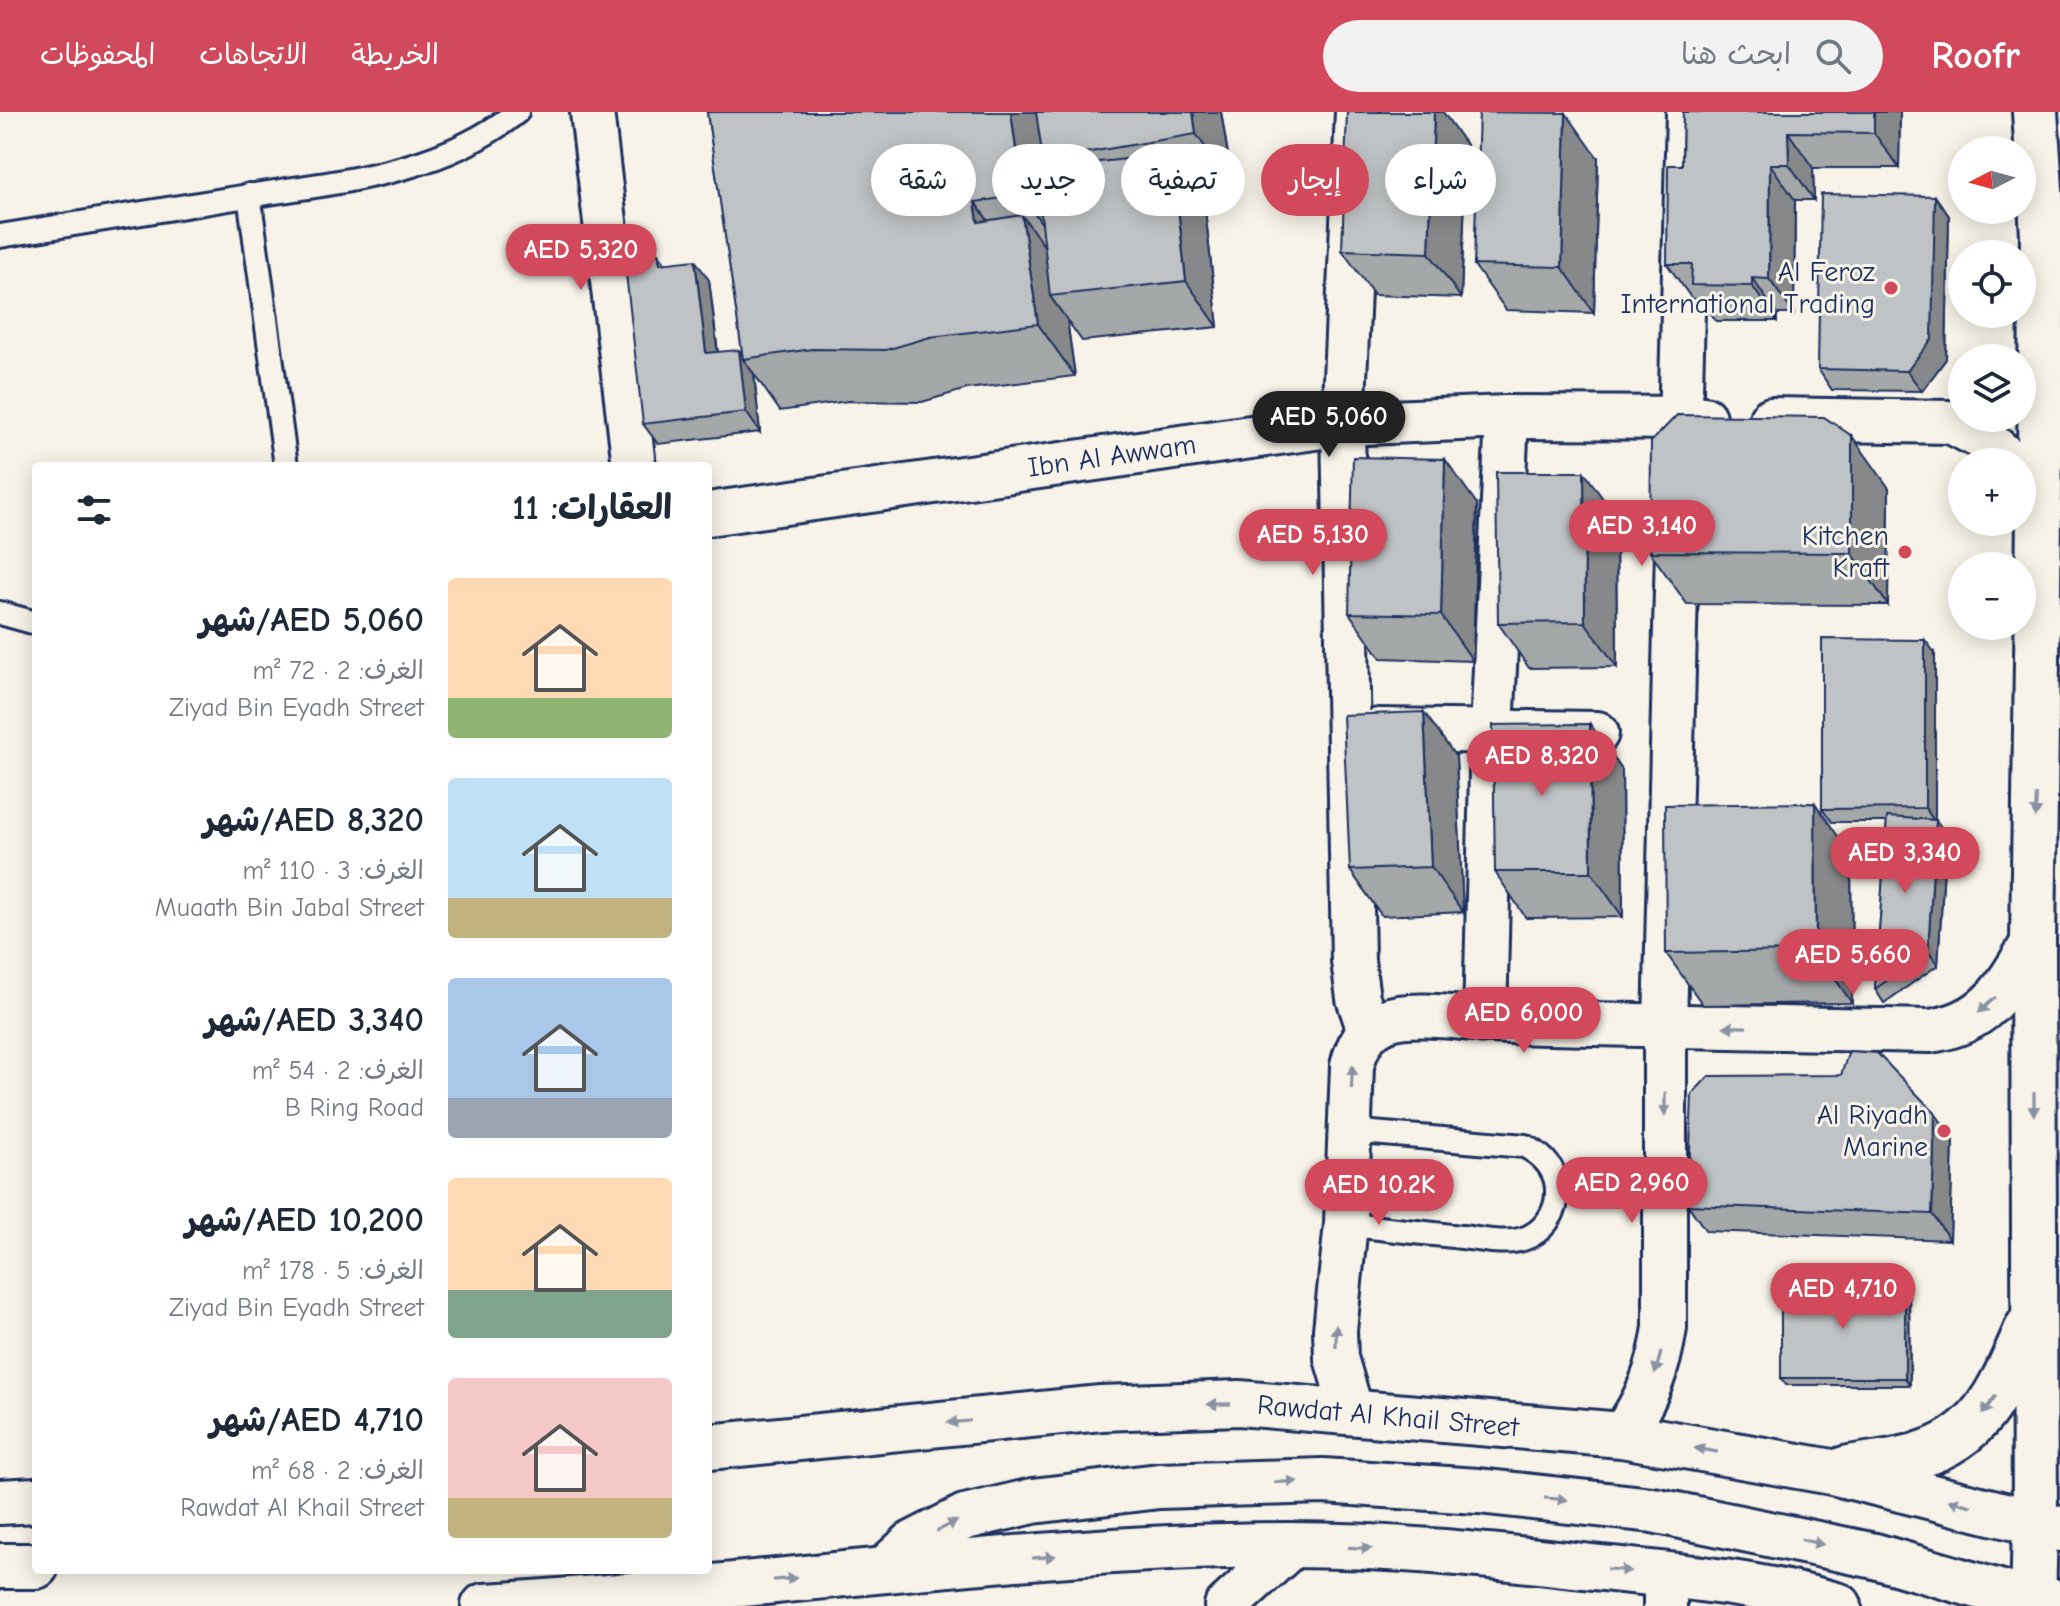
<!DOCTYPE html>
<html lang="ar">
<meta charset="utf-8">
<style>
:root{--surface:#fff;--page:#f2f2f3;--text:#1f2937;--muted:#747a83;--accent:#d1495b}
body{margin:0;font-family:"Comic Neue","Playpen Sans Arabic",sans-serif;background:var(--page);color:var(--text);direction:rtl;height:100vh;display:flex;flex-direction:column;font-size:30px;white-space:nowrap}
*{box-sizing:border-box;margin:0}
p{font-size:26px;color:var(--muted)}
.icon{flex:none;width:44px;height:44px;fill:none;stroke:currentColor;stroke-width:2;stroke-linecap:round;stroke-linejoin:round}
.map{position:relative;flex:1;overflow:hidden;direction:ltr}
.details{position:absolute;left:32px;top:350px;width:680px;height:1112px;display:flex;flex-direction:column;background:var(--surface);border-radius:8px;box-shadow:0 4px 20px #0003;direction:rtl}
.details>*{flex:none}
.hud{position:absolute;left:736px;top:32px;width:760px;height:72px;direction:rtl;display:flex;gap:16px}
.needle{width:52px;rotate:264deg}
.tools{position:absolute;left:1948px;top:24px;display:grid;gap:16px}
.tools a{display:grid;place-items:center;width:88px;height:88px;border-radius:50%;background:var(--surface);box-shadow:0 4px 20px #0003;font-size:40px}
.price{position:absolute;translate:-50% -68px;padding:0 18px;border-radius:28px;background:var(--accent);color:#fff;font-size:26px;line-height:52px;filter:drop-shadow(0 2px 4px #0008)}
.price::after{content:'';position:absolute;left:50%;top:48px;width:24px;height:18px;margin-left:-12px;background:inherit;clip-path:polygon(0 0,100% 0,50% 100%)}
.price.selected{background:#222;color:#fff}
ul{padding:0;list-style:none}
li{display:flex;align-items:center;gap:24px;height:200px;padding:0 40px}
li span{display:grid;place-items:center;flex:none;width:224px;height:160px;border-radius:8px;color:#555}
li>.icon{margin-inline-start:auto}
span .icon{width:96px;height:96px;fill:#fffc;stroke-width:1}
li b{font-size:34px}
h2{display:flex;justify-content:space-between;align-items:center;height:96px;padding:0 40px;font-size:34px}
.chip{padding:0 28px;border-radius:36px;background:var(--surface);box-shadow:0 4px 20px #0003;font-size:28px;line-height:72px}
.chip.selected{background:var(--accent);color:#fff}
header{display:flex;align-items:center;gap:48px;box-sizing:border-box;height:112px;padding:0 40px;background:var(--accent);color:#fff}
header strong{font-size:38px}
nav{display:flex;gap:44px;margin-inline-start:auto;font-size:28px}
.search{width:560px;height:72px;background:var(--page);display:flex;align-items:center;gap:20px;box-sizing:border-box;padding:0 28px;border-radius:44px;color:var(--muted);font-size:30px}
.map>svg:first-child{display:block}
</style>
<header>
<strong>Roofr</strong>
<div class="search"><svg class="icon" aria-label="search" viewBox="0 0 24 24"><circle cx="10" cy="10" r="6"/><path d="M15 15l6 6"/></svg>ابحث هنا</div>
<nav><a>الخريطة</a><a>الاتجاهات</a><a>المحفوظات</a></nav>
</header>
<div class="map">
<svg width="2060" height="1494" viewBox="0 0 2060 1494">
<rect width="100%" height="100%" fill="#f7f3e8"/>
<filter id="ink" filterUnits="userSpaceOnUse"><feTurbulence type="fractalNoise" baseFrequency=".0125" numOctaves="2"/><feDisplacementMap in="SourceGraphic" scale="16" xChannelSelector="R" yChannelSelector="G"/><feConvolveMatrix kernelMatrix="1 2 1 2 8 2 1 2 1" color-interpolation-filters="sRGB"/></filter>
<g filter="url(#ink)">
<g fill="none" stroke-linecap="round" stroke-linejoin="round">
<defs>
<g id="lane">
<polyline points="249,83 286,354"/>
<path d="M0 124C78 111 157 99 235 86 332 70 438 64 517 0"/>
<polyline points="0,501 36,511"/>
<path d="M1346 1112C1385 1117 1424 1121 1462 1125 1481 1127 1504 1133 1523 1127 1542 1121 1557 1102 1557 1081 1558 1059 1544 1044 1525 1034L1349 1019"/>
</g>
<g id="street">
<polyline points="592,0 634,354"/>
<polyline points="1357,0 1343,312 1353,849 1358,886 1369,919"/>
<polyline points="1771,307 1951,310 1986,328 2011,350"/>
<polyline points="708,402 1343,312 1507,305 1704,306"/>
<polyline points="1379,618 1597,621"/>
<polyline points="1485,909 1492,619 1507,305"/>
<path d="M1352 1300 1336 1246 1335 1218 1346 1112 1352 954C1357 933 1366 916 1387 908 1414 897 1478 909 1509 910 1649 913 1790 917 1930 919 1988 911 2005 876 2033 830"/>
<path d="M1622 1323C1646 1290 1659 1257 1665 1216V914L1688 0"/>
<polyline points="1226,1494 1293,1433"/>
<polyline points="1665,1494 1665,1463"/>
</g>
<g id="primary">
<polyline points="708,1335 1101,1296 1239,1291 1622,1323 1832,1360 2060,1417"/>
<path d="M1845 1357C1869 1352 1895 1350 1919 1343 1985 1324 2002 1273 2028 1215"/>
<polyline points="0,1390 36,1388"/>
<polyline points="0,1454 36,1454"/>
<polyline points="884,1458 912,1432 965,1405 1033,1389 1159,1374 1323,1369 1478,1379 1653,1398 1875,1444 2033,1490 2060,1490"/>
<path d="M484 1494C753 1478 1020 1434 1289 1433 1387 1433 1486 1443 1583 1454 1669 1463 1756 1470 1839 1494"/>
<polyline points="2033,1494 2035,1411 2033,830 2043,123 2035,0"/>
</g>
</defs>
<use href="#lane" stroke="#1b2f5e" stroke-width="28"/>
<use href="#street" stroke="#1b2f5e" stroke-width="48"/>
<use href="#primary" stroke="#1b2f5e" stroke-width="50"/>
<use href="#lane" stroke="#f7f3e8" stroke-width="22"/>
<use href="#street" stroke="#f7f3e8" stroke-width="42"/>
<use href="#primary" stroke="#f7f3e8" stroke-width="44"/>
</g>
<g fill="#a5a8a9" stroke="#1b2f5e" stroke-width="2">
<polygon points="707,0 1221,0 1233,74 1199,80 1204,88 1218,215 1082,229 1067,208 1075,264 967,277 922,290 848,289 780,299 754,262 760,320 658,332 643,312 666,152 709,168 718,240 743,243"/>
<polygon points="1683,0 1900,0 1899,56 1813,56 1814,88 1795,88 1794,202 1777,202 1777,209 1716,209 1701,187 1692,187 1667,152 1682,53"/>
<polygon points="1467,34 1461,186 1374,183 1342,138"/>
<polygon points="1598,46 1594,201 1506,198 1474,153"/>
<polygon points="1935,84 1949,104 1946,247 1922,279 1832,278 1818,257"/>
<polygon points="1889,376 1888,493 1687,492 1650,440"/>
<polygon points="1477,392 1473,549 1381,546 1349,501"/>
<polygon points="1616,405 1617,555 1529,556 1498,511"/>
<polygon points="1935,541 1935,708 1946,722 1938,853 1884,891 1875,877 1887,710 1832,710 1822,697"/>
<polygon points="1590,612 1622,658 1623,805 1526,806 1495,760"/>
<polygon points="1456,645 1463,800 1382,804 1350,758"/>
<polygon points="1851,743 1852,891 1703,893 1666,841"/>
<polygon points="1953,1027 1950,1128 1706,1119 1688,1093"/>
<polygon points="1909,1180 1910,1273 1786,1273 1781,1266"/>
</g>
<g fill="#86888a" stroke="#1b2f5e" stroke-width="2">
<polygon points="1011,0 1041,0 1043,48 1048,54 1058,135 1022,83"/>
<polygon points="1193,0 1221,0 1233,74 1196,22"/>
<polygon points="1434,0 1443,0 1467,34 1461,186 1429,141"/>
<polygon points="1874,0 1900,0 1899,56 1874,21"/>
<polygon points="1566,1 1598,46 1594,201 1562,155"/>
<polygon points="1788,20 1813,56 1814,88 1789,52"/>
<polygon points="1172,42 1204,88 1218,215 1186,169"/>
<polygon points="1770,52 1795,88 1794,202 1769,167"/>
<polygon points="1935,84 1949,104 1946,247 1922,279 1907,259"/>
<polygon points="975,90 1012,142 978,110"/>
<polygon points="1022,103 1059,155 1050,184 1067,208 1075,264 1038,212"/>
<polygon points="658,141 672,161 660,152"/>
<polygon points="695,148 709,168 720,261 706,241"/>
<polygon points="1752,166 1777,202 1777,209 1752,174"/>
<polygon points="739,238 745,247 743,247 754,262 760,320 746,300"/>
<polygon points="1852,324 1889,376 1888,493 1852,441"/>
<polygon points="1445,347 1477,392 1473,549 1441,503"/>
<polygon points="1584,360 1616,405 1617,555 1585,510"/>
<polygon points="1925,528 1935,541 1935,710 1925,696"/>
<polygon points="1424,600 1456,645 1463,800 1431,755"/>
<polygon points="1590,612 1622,658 1623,805 1591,760"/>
<polygon points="1815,691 1851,743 1852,891 1816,839"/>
<polygon points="1936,708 1946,722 1938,853 1928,839"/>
<polygon points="1935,1001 1953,1027 1950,1128 1932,1102"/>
<polygon points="1905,1173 1909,1180 1910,1273 1905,1266"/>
</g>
<g fill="#c0c3c5" stroke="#1b2f5e" stroke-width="2">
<polygon points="707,0 1011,0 1022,83 975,90 978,110 1022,103 1038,212 930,225 886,238 812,237 743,247"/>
<polygon points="1036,0 1193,0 1196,22 1043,48"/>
<polygon points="1347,0 1434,0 1429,141 1342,138"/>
<polygon points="1479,0 1566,1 1562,155 1474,153"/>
<polygon points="1683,0 1874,0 1874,21 1788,20 1789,52 1770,52 1769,167 1752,166 1752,174 1691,173 1692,152 1667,152 1668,53 1682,53"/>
<polygon points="1172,42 1186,169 1050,184 1036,57"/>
<polygon points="1821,82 1935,84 1932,227 1907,259 1818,257"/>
<polygon points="658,141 660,152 695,148 706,241 739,238 746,300 643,312 624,144"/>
<polygon points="1677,303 1824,305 1852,324 1852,441 1650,440 1651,330"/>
<polygon points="1353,345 1445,347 1441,503 1349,501"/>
<polygon points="1496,360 1584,360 1585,510 1498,511"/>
<polygon points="1822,527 1925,528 1925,696 1822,697"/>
<polygon points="1424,600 1431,755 1350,758 1343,603"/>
<polygon points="1590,612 1591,760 1495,760 1493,613"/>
<polygon points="1815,691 1816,839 1666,841 1665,693"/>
<polygon points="1887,705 1936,708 1928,839 1875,877"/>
<polygon points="1849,939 1877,941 1935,1001 1932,1102 1688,1093 1692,982 1709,964 1841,963"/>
<polygon points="1781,1172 1905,1173 1905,1266 1781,1266"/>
</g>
<defs><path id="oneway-solid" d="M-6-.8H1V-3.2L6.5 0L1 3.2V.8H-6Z" transform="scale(2)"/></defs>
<g fill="#8991a3">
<use href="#oneway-solid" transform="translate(2036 694) rotate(91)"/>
<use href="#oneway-solid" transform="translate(1987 893) rotate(137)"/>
<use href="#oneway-solid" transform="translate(1735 915) rotate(-179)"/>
<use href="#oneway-solid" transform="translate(1352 965) rotate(-87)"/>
<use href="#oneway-solid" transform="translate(1665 992) rotate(90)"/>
<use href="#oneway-solid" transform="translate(2034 992) rotate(90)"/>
<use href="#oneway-solid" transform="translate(1336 1224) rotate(-90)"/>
<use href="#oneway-solid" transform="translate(1658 1251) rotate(106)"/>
<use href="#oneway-solid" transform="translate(1219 1292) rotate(179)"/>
<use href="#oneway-solid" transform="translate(1989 1293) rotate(126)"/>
<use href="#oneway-solid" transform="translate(959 1310) rotate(174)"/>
<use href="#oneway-solid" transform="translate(1706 1338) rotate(-170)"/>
<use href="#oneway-solid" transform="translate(1286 1370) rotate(-2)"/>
<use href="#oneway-solid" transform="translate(1556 1387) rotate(6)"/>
<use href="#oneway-solid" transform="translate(1960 1391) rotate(-165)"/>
<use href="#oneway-solid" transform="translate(947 1414) rotate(-27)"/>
<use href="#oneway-solid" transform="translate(1812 1430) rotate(13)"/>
<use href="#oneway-solid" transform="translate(1360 1436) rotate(3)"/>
<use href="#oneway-solid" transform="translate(1044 1445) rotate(-5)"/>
<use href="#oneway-solid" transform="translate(1619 1458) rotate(6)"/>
<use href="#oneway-solid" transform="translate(785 1467) rotate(-5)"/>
</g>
</g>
<g fill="#d1495b" stroke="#f7f3e8" stroke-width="3">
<circle cx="1891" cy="176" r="8"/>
<circle cx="1905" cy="440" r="8"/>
<circle cx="1944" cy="1019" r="8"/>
</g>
<g text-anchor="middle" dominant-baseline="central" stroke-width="6" stroke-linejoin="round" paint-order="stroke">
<g font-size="28" fill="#1b2f5e" stroke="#f7f3e8" text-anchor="end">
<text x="1875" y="160">Al Feroz<tspan x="1875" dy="32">International Trading</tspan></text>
<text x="1889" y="424">Kitchen<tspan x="1889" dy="32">Kraft</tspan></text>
<text x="1928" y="1003">Al Riyadh<tspan x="1928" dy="32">Marine</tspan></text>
</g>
<g font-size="28" fill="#1b2f5e" stroke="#f7f3e8">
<text transform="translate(1112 344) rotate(-8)">Ibn Al Awwam</text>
<text transform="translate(1388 1304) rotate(5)">Rawdat Al Khail Street</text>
</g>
</g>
</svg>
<div class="tools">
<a><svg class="needle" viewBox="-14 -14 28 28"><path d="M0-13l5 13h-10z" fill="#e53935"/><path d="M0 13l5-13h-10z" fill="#747a83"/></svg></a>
<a><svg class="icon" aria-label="locate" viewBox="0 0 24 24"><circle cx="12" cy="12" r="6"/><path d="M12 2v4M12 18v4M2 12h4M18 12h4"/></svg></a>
<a><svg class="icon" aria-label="layers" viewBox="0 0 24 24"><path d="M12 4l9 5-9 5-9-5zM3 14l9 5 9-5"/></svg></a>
<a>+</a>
<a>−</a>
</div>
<b class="price" style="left:581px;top:180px">AED 5,320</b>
<b class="price selected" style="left:1329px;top:347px">AED 5,060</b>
<b class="price" style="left:1642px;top:456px">AED 3,140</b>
<b class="price" style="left:1313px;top:465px">AED 5,130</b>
<b class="price" style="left:1542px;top:686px">AED 8,320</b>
<b class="price" style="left:1905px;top:783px">AED 3,340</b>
<b class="price" style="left:1853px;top:885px">AED 5,660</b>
<b class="price" style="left:1524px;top:943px">AED 6,000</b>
<b class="price" style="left:1632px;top:1113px">AED 2,960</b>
<b class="price" style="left:1379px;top:1115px">AED 10.2K</b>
<b class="price" style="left:1843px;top:1219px">AED 4,710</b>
<div class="hud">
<a class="chip">شراء</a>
<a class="chip selected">إيجار</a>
<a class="chip">تصفية</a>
<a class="chip">جديد</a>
<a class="chip">شقة</a>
</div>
<section class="details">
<h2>العقارات: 11<svg class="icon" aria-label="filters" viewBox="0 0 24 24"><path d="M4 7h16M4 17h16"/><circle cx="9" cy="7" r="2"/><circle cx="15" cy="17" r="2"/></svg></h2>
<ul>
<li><span style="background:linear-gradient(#ffd9b3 75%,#8fb573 0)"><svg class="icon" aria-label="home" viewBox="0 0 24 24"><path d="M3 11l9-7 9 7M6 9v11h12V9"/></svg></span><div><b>AED 5,060/شهر</b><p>الغرف: 2 · 72 m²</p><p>Ziyad Bin Eyadh Street</p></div></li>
<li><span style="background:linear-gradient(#bfe0f5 75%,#c2b280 0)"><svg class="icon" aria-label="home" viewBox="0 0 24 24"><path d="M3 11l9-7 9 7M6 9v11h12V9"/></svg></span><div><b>AED 8,320/شهر</b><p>الغرف: 3 · 110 m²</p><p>Muaath Bin Jabal Street</p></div></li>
<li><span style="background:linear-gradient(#a9c7e8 75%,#9aa5b1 0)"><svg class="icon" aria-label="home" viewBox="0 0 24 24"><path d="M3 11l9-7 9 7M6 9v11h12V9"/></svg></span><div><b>AED 3,340/شهر</b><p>الغرف: 2 · 54 m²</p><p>B Ring Road</p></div></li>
<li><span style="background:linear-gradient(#ffd9b3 70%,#7fa58c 0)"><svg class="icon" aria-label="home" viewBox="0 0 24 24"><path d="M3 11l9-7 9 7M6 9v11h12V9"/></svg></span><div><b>AED 10,200/شهر</b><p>الغرف: 5 · 178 m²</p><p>Ziyad Bin Eyadh Street</p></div></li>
<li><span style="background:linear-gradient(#f6c9c9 75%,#c2b280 0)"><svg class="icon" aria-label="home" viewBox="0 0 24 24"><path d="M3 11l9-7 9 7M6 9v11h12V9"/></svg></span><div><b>AED 4,710/شهر</b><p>الغرف: 2 · 68 m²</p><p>Rawdat Al Khail Street</p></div></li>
</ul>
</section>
</div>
